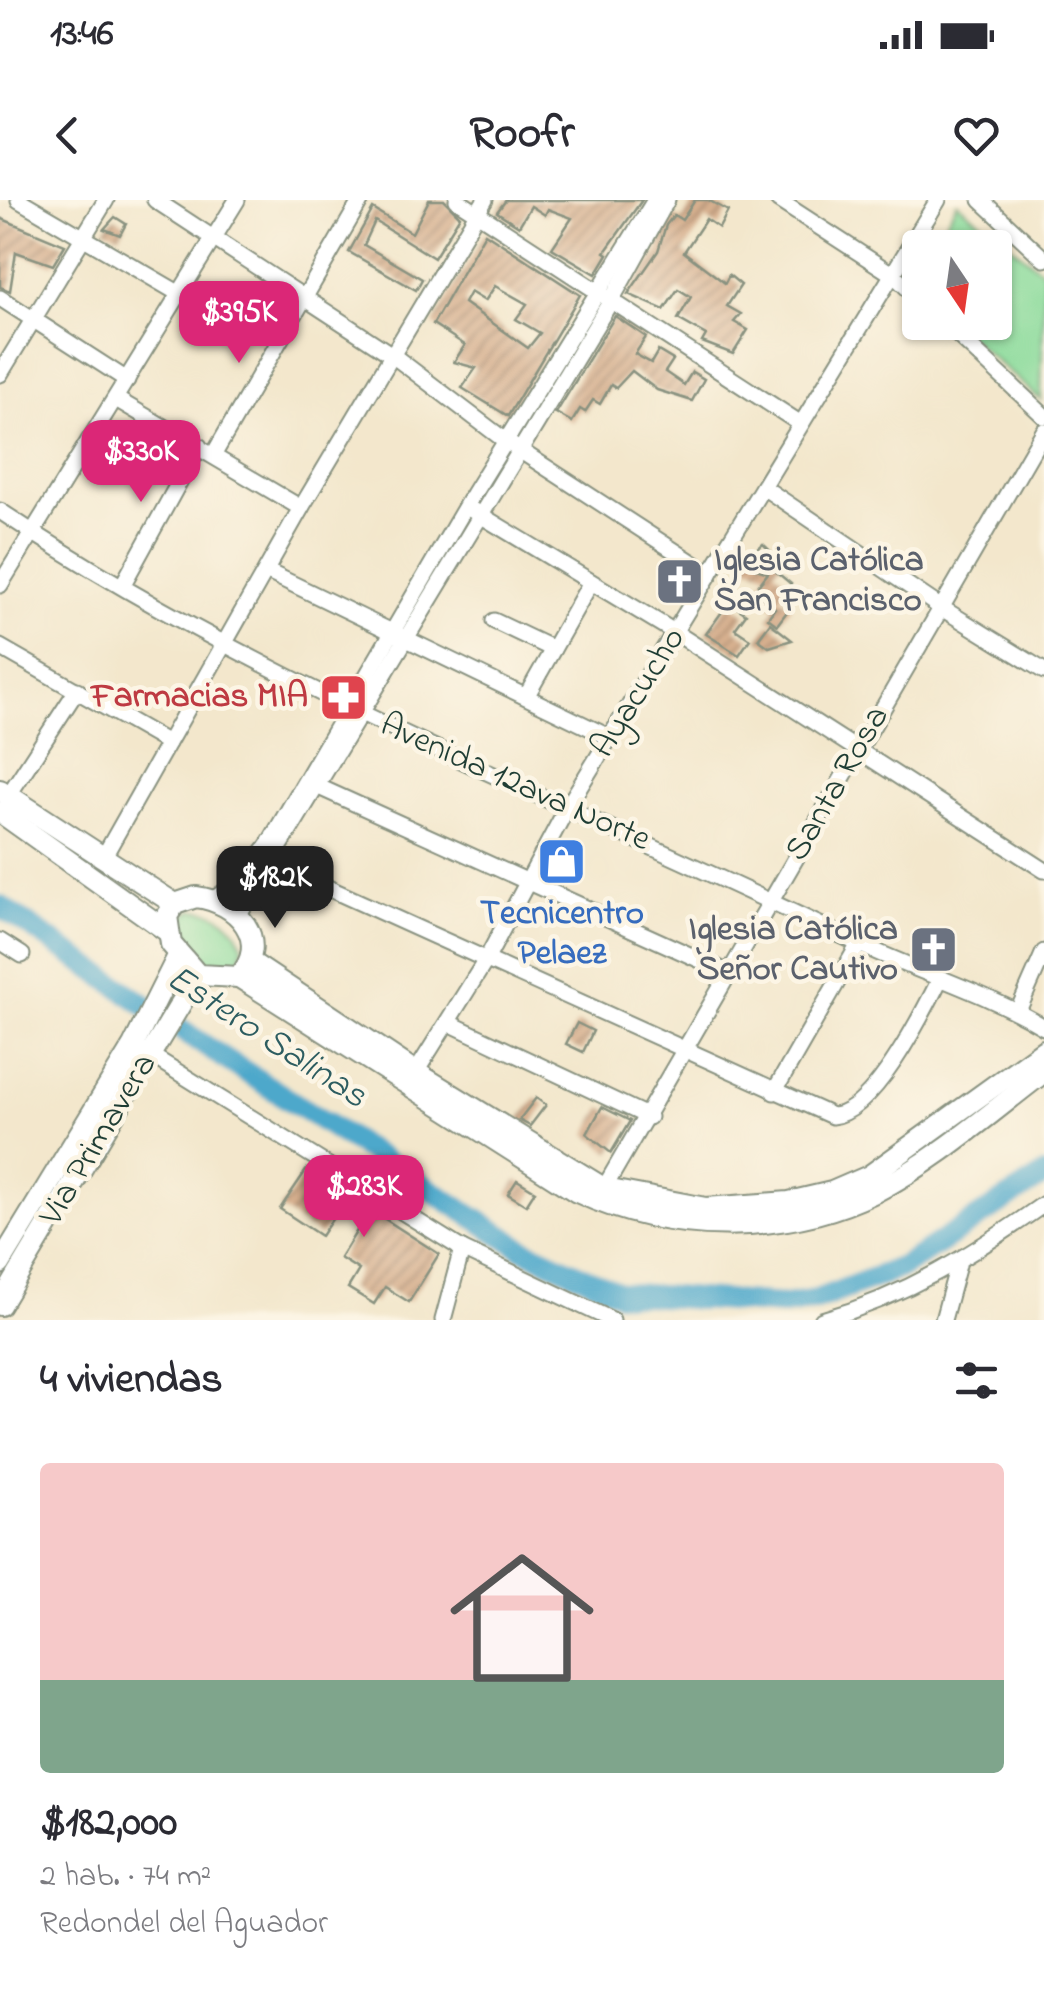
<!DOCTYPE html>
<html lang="es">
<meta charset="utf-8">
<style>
:root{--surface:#fff;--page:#f7f7f7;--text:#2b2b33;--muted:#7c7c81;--line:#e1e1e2;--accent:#db2777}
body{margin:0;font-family:"Indie Flower",sans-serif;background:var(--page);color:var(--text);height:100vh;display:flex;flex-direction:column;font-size:38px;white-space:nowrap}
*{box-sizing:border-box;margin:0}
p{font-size:32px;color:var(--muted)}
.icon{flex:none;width:55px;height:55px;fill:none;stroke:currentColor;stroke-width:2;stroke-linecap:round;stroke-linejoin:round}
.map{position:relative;height:1120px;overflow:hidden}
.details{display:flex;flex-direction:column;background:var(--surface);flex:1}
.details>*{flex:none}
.needle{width:65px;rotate:167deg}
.controls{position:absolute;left:902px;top:30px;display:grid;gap:20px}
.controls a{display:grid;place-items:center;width:110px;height:110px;border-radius:10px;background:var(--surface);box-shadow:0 2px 8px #0004;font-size:50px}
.price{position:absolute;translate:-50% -85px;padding:0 22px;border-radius:20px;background:var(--accent);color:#fff;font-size:32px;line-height:65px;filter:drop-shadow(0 2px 5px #0008)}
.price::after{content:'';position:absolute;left:50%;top:60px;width:30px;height:22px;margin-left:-15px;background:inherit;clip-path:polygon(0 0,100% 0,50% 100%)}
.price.selected{background:#222;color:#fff}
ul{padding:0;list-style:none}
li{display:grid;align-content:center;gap:20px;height:530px;padding:0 40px}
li+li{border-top:2px solid var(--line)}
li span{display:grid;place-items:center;height:310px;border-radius:10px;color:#555}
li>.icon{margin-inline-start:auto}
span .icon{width:180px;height:180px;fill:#fffc;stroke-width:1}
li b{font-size:42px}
h2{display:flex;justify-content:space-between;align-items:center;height:120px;padding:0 40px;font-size:42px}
.status{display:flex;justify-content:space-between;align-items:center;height:70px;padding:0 50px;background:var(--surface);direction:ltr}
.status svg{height:28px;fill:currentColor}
header{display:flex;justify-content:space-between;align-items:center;height:130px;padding:0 40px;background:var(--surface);font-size:45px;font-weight:700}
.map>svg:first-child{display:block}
</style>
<div class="status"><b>13:46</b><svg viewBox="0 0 49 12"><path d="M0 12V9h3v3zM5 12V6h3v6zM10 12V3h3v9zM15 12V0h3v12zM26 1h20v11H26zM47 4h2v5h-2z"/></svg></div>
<header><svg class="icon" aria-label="back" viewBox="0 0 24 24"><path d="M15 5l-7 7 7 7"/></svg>Roofr<svg class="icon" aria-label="heart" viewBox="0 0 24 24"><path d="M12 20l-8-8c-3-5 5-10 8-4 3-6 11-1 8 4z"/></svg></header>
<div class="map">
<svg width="1044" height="1120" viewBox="0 0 1044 1120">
<defs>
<pattern id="building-hatch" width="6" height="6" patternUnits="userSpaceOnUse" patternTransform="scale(2.5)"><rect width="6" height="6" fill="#d7b08f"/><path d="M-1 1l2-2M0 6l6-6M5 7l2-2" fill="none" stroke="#ae9076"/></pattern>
</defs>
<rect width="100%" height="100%" fill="#fcf5e5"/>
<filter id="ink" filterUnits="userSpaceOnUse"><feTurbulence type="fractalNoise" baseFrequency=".01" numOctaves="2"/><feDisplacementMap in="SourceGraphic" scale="20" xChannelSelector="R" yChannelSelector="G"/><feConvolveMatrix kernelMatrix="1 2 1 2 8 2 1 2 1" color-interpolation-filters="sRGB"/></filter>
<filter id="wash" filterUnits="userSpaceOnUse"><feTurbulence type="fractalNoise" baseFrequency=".0048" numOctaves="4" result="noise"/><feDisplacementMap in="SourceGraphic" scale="40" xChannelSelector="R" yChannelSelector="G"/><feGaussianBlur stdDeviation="2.25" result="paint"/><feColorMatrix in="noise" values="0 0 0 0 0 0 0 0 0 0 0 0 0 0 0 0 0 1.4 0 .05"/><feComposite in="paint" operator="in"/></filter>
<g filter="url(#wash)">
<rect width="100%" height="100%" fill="#f3e7cc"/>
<g fill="#88da9a" stroke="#548c67" stroke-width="2.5">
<polygon points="957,3 1044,72 1041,200 953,123 995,122 995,48 932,48"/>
<path d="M192 710C217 709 237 724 243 748L239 761C209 776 178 751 179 720Z"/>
</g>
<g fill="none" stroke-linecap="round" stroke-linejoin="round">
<polyline stroke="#4da8cb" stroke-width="22" points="0,706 213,851 523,1049 619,1093 784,1105 816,1100 902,1067 1044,975"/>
</g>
<g id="blocks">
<g fill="url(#building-hatch)" fill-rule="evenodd">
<polygon points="429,0 444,0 460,16 434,58 375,21 364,45 422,79 416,90 349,52 373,9 412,33"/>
<polygon points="506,0 642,0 605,52 608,54 596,74 552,48 572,18 548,9 545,15 531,6 519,26 497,12"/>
<polygon points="695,0 708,0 728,11 719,28 706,19 684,52 725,83 729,75 741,85 727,106 741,114 734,122 748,130 733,154 702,142 706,135 678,119 691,97 678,89 664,110 628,94 658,51 666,25 674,15 682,20"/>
<polygon points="115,17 126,24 120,35 104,29"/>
<polygon points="0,18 65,45 53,65 16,52 10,91 0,87"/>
<path d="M485 33 580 95 508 216 462 188 476 168 454 162 465 145 433 124ZM495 86 527 104 516 119 540 133 528 148 464 103 470 92 485 101Z"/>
<polygon points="615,116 646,137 635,154 651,163 658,151 673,160 665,172 684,185 692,172 704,179 692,201 657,190 632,171 616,188 611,185 600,204 593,200 585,212 580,209 572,222 556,213"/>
<polygon points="763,344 782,362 774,370 791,384 780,397 792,405 777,425 768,418 775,408 754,391 768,373 742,364 747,350 754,352"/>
<polygon points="729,402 746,414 735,429 750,439 739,455 706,434"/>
<polygon points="770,423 778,429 792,440 769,447 758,439"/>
<polygon points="577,823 593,831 583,852 566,844"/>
<polygon points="536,898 546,905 530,926 519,920"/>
<polygon points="602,907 630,921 611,953 587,934"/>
<polygon points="307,969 439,1054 409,1102 385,1087 374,1104 348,1088 359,1070 340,1058 361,1024 338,1010 321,1036 280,1009"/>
<polygon points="517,980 535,991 526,1005 508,994"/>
</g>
</g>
</g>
<g filter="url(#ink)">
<use href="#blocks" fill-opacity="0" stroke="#899280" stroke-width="2.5"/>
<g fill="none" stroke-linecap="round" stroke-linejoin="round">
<defs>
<g id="minor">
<polyline points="19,0 180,94"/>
<polyline points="155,0 395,157 507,242 710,374"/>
<polyline points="457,0 801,224"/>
<polyline points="778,0 895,76 920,100"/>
<polyline points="981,0 1044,59"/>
<polyline points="0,98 127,180"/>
<polyline points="944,122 1044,216"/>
<polyline points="0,174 106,0"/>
<polyline points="116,199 301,308"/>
<polyline points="214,254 361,0"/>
<polyline points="763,287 940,407 1044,471"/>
<polyline points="472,310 676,433 1044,670"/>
<path d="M0 311C265 488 565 601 851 740 914 771 984 791 1044 827"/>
<polyline points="268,372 611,538"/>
<polyline points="0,385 237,0"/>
<polyline points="122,386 199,246"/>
<polyline points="494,421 553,449"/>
<polyline points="0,447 168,543"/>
<polyline points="527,495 591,382"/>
<polyline points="310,583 729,773"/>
<polyline points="8,596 77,490"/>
<polyline points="103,658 301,308 485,0"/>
<path d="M264 659 832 916C873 914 923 813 940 779"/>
<polyline points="214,699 240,681 268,645 473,294 655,0"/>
<polyline points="239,714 612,99 667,0"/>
<polyline points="0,741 22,755"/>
<polyline points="1018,811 1044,752"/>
<polyline points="449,823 649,917"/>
<polyline points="144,851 462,1049 612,1120"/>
<polyline points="411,880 486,760 568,606 938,0"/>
<polyline points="774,892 859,744"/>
<polyline points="599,997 1044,231"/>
<polyline points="443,1120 462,1049"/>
<path d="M822 1120C906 1096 973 1054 1044 1004"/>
<polyline points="943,1120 958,1065"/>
</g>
<g id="major">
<polyline points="0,590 175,704"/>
<polyline points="0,612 167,731"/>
<path d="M196 697C238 702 271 740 239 777L198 775 171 744 167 716 175 704Z"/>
<polyline points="252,763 417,873 605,989 706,1008 789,1002 832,992 869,976 1044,850"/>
<path d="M239 777 577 992C667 1034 784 1037 875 992 936 961 990 913 1044 872"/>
<polyline points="0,1064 133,846 178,756"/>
<polyline points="0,1105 198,775"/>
</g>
</defs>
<use href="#minor" stroke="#899280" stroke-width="19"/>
<use href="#major" stroke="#899280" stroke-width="24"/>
<use href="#minor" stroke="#fff" stroke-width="15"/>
<use href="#major" stroke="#fff" stroke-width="20"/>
</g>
</g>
<defs>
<symbol id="church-square" viewBox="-11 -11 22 22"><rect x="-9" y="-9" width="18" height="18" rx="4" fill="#6b7280" stroke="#fcf5e5"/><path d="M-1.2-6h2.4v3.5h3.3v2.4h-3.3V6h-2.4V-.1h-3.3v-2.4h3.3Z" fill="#fff"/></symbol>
<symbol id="pharmacy-square" viewBox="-11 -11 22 22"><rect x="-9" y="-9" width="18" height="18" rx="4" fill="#e0444e" stroke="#fcf5e5"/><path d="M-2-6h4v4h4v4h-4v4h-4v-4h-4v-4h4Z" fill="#fff"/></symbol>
<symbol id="shop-square" viewBox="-11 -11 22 22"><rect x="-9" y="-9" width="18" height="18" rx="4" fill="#3f7fe0" stroke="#fcf5e5"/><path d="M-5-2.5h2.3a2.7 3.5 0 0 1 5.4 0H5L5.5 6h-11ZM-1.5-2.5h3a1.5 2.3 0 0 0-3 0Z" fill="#fff"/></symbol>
</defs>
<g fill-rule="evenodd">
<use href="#church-square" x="652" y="354" width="55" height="55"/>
<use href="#pharmacy-square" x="316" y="470" width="55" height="55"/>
<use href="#shop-square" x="534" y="634" width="55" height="55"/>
<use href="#church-square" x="906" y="722" width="55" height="55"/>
</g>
<g text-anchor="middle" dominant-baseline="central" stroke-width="9" stroke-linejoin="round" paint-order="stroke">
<g font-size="35" font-weight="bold" fill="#5b616d" stroke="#fcf5e5" text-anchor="start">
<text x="714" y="361">Iglesia Católica<tspan x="714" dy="40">San Francisco</tspan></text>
<text x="898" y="730" text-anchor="end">Iglesia Católica<tspan x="898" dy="40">Señor Cautivo</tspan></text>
</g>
<g font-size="35" fill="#1f3d34" stroke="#fcf5e5">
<text transform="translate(639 493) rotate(-58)">Ayacucho</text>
<text transform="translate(515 583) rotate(24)">Avenida 12ava Norte</text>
<text transform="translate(838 584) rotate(-60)">Santa Rosa</text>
<text transform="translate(99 940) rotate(-59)">Via Primavera</text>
</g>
<g font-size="35" font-weight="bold" fill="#be3a42" stroke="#fcf5e5" text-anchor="end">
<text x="308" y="497">Farmacias MIA</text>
</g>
<g font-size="35" font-weight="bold" fill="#366cbe" stroke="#fcf5e5">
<text x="562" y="714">Tecnicentro<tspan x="562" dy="40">Pelaez</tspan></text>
</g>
<g font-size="38" font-style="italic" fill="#2d5d61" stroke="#fcf5e5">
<text transform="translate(266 838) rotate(33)">Estero Salinas</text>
</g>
</g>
</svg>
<div class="controls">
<a><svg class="needle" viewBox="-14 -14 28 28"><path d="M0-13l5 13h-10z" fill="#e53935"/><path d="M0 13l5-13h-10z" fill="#7c7c81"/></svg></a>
</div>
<b class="price" style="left:239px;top:166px">$395K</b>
<b class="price" style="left:141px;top:305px">$330K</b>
<b class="price selected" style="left:275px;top:731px">$182K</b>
<b class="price" style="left:364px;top:1040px">$283K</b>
</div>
<section class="details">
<h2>4 viviendas<svg class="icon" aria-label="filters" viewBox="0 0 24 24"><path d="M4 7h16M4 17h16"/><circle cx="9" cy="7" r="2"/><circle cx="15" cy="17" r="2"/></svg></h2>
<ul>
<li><span style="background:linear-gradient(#f6c9c9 70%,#7fa58c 0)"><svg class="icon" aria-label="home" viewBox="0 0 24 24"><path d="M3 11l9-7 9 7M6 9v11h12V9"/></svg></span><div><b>$182,000</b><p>2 hab. · 74 m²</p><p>Redondel del Aguador</p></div></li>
</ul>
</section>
